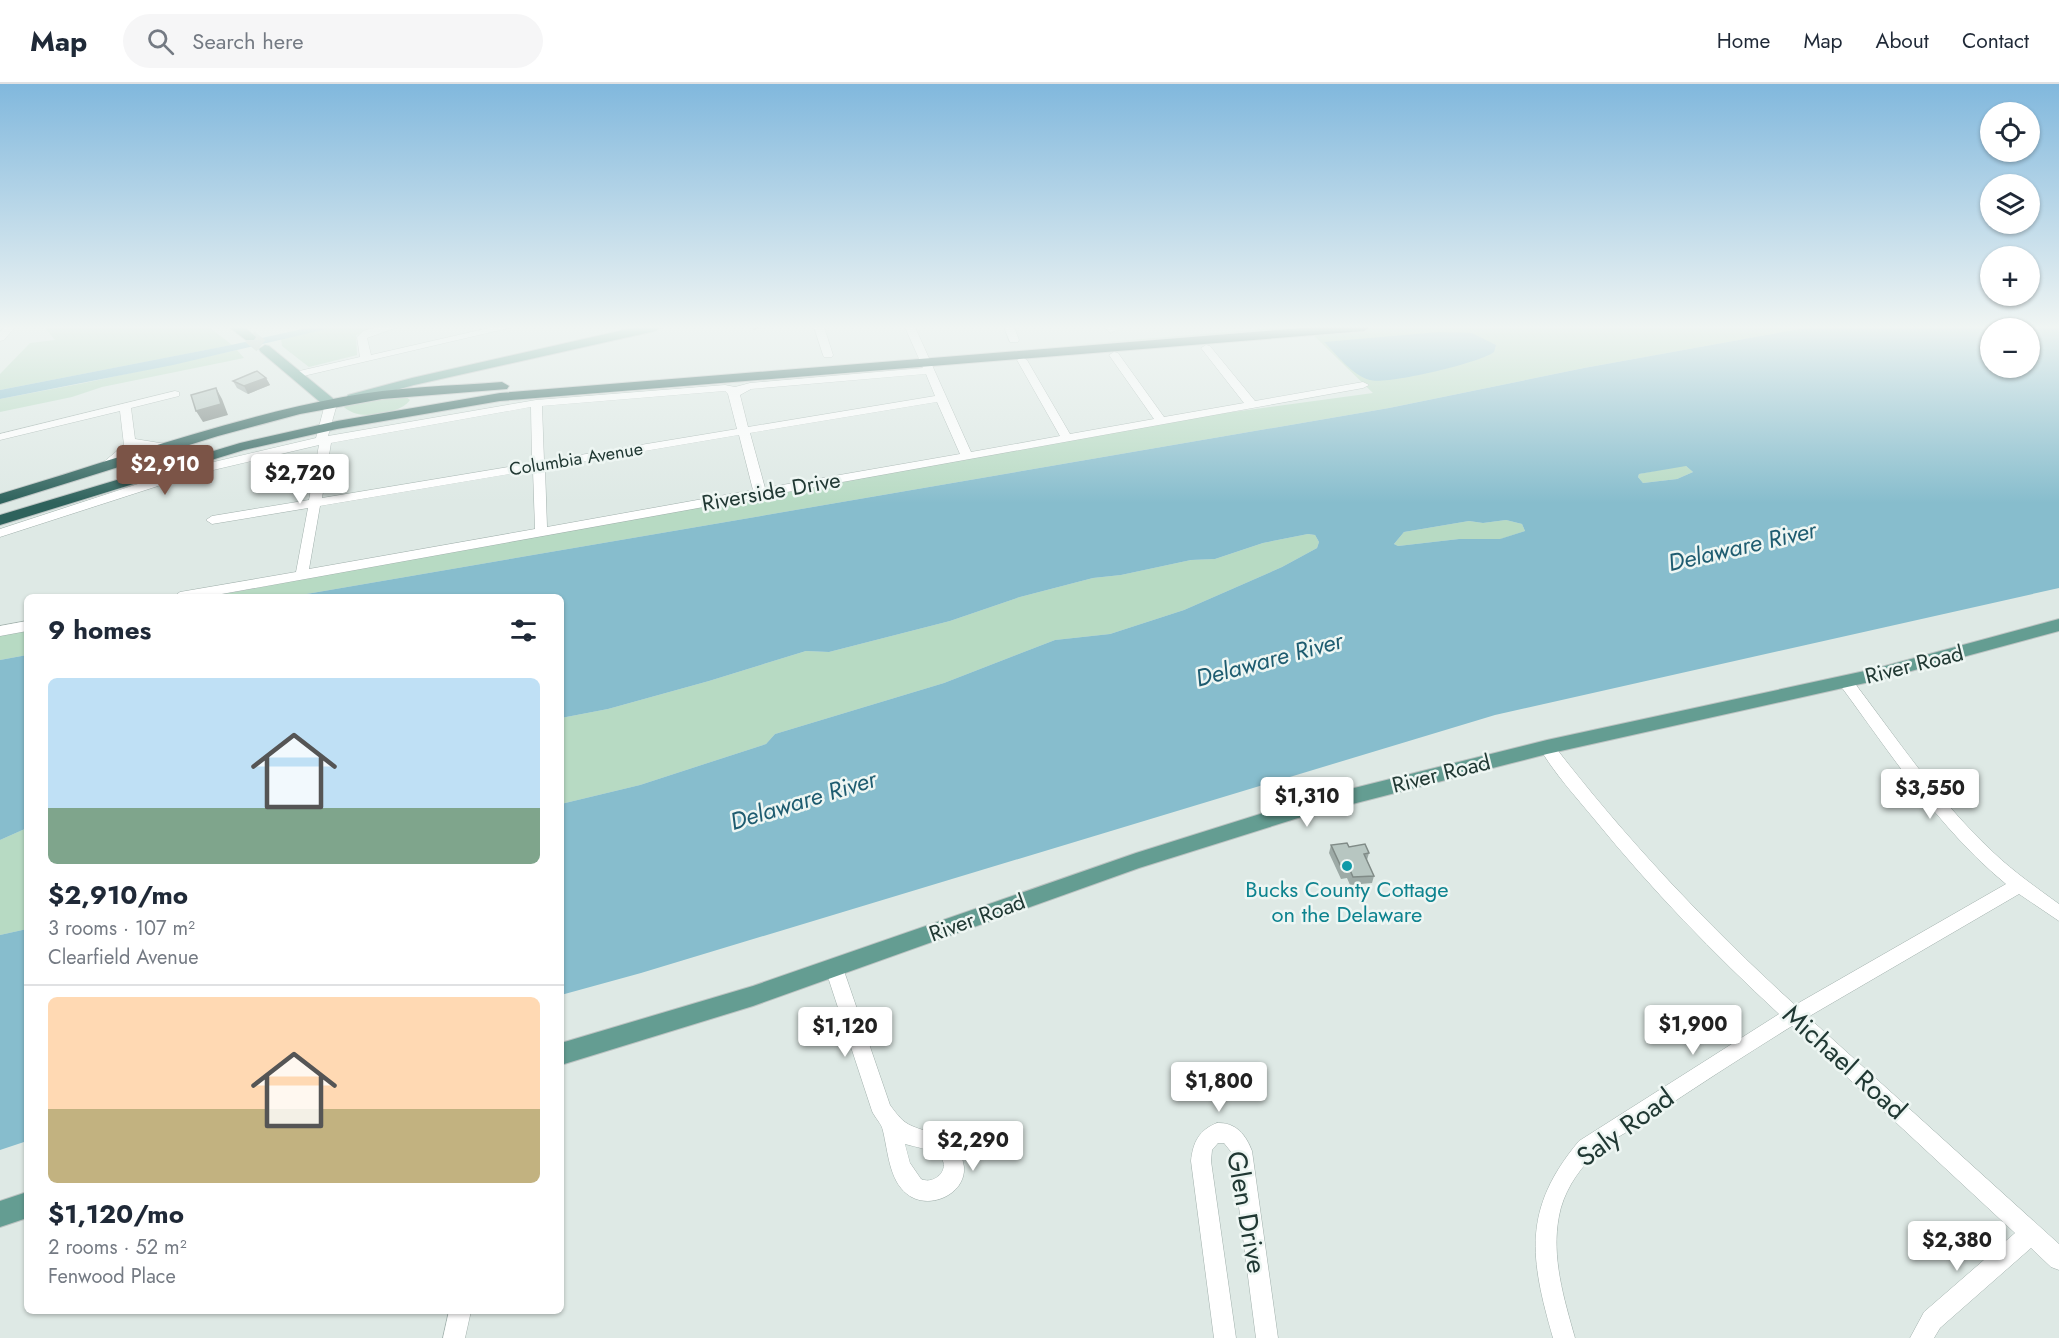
<!DOCTYPE html>
<meta charset="utf-8">
<style>
:root{--surface:#fff;--page:#f6f6f7;--text:#1f2937;--muted:#747a83;--line:#e0e1e3;--accent:#7b5447}
body{margin:0;font-family:Jost,sans-serif;background:var(--page);color:var(--text);height:100vh;display:flex;flex-direction:column;font-size:22px;white-space:nowrap}
*{box-sizing:border-box;margin:0}
p{font-size:20px;color:var(--muted)}
.icon{flex:none;width:33px;height:33px;fill:none;stroke:currentColor;stroke-width:2;stroke-linecap:round;stroke-linejoin:round}
.map{position:relative;flex:1;overflow:hidden}
.side{position:absolute;left:24px;top:510px;width:540px;height:720px;display:flex;flex-direction:column;background:var(--surface);border-radius:9px;box-shadow:0 2px 4px #0004}
.side>*{flex:none}
.controls{position:absolute;left:1980px;top:18px;display:grid;gap:12px}
.controls a{display:grid;place-items:center;width:60px;height:60px;border-radius:50%;background:var(--surface);box-shadow:0 2px 4px #0004;font-size:30px}
.price{position:absolute;translate:-50% -51px;padding:0 14px;border-radius:6px;background:#fff;color:#222;font-size:20px;line-height:39px;filter:drop-shadow(0 2px 3px #0008)}
.price::after{content:'';position:absolute;left:50%;top:36px;width:18px;height:14px;margin-left:-9px;background:inherit;clip-path:polygon(0 0,100% 0,50% 100%)}
.price.active{background:var(--accent);color:#fff}
ul{padding:0;list-style:none}
li{display:grid;align-content:center;gap:12px;height:318px;padding:0 24px}
li+li{border-top:2px solid var(--line)}
li span{display:grid;place-items:center;height:186px;border-radius:9px;color:#555}
li>.icon{margin-inline-start:auto}
span .icon{width:108px;height:108px;fill:#fffc;stroke-width:1}
li b{font-size:26px}
h2{display:flex;justify-content:space-between;align-items:center;height:72px;padding:0 24px;font-size:26px}
header{display:flex;align-items:center;gap:36px;box-sizing:border-box;height:84px;padding:0 30px;background:var(--surface);border-bottom:2px solid var(--line)}
header strong{font-size:28px}
nav{display:flex;gap:33px;margin-inline-start:auto;font-size:21px}
.search{width:420px;height:54px;background:var(--page);display:flex;align-items:center;gap:15px;box-sizing:border-box;padding:0 21px;border-radius:33px;color:var(--muted);font-size:22px}
.map>svg:first-child{display:block}
</style>
<header>
<strong>Map</strong>
<div class="search"><svg class="icon" aria-label="search" viewBox="0 0 24 24"><circle cx="10" cy="10" r="6"/><path d="M15 15l6 6"/></svg>Search here</div>
<nav><a>Home</a><a>Map</a><a>About</a><a>Contact</a></nav>
</header>
<div class="map">
<svg width="2059" height="1254" viewBox="0 0 2059 1254">
<rect width="100%" height="100%" fill="#dee9e5"/>
<g fill="#b7dac3">
<polygon points="44,243 209,243 232,261 0,306 0,290 30,259 55,256"/>
<polygon points="335,243 389,243 356,251 357,271 309,283 282,262 281,255"/>
<polygon points="1286,243 1317,243 1059,262"/>
<polygon points="1364,243 1810,243 1584,284 1389,324 289,513 209,513 430,471 1218,330 1373,309 1309,247"/>
<polygon points="237,266 244,274 102,303 72,313 0,328 0,315 84,299"/>
<path d="M405 312 410 316C401 329 368 334 354 329 349 327 345 324 341 321Z"/>
<polygon points="1679,382 1686,382 1693,388 1677,395 1643,399 1638,393 1639,390"/>
<polygon points="1506,436 1522,440 1525,447 1501,455 1459,455 1398,462 1394,460 1404,448 1469,437 1483,439"/>
<polygon points="1308,450 1315,451 1319,458 1317,464 1282,483 1184,526 1110,550 1055,556 944,599 775,650 766,660 640,701 561,720 561,634 608,625 709,597 806,567 829,568 950,537 1020,513 1093,494 1121,491 1191,476 1215,475 1263,459"/>
<polygon points="27,547 27,571 0,576 0,552"/>
<polygon points="27,744 27,845 0,851 0,756"/>
</g>
<g fill="#87bdcd" fill-rule="evenodd">
<polygon points="311,243 335,243 173,281 0,315 0,306 231,261"/>
<path d="M1810 243H2059V504L1495 631 641 889 561 911V720L640 701 766 660 775 650 944 599 1055 556 1110 550 1184 526 1282 483 1317 464 1319 458 1315 451 1308 450 1263 459 1215 475 1191 476 1121 491 1093 494 1020 513 950 537 829 568 806 567 709 597 608 625 561 634V513H289L1389 324 1584 284ZM2030 244V284H1990V244ZM1686 382 1693 388 1677 395 1643 399 1638 393 1639 390ZM1506 436 1522 440 1525 447 1500 455H1459L1398 462 1394 460 1404 448 1469 437 1483 439Z"/>
<path d="M1439 248 1472 249 1496 261 1494 268C1480 279 1386 301 1370 296 1352 291 1336 270 1324 258Z"/>
<polygon points="27,571 27,744 0,756 0,576"/>
<polygon points="27,845 27,1057 0,1066 0,851"/>
</g>
<g fill="none" stroke-linecap="round" stroke-linejoin="round">
<polyline stroke="#b8c6c1" stroke-width="14" stroke-dasharray="14 7" stroke-linecap="butt" points="250,253 265,265"/>
<defs>
<g id="minor">
<polygon points="4,243 15,243 4,256 0,257 0,248"/>
<polygon points="378,243 398,243 367,254 371,271 493,243 513,243 299,293 294,290 295,288 360,273 357,253 363,247"/>
<polygon points="814,243 824,243 833,271 832,273 824,273 823,271"/>
<path d="M905 243H915L971 368 1060 352 1017 276 1022 273 1027 276 1070 350 1154 335 1109 271 1114 268 1118 269 1164 333 1244 319 1201 264 1206 261 1210 262 1255 317 1363 298 1369 301 1363 304 205 513H173L180 508 296 488 308 424 212 440 206 436 212 432 309 416 319 361 192 391 0 453V445L184 385 316 354 325 320 331 317 337 320 328 352 536 316 725 301 735 303 750 299 923 284ZM926 290 935 312 748 343 740 311 751 305ZM725 307 728 310 737 345 544 377 542 322ZM937 318 960 370 765 404 750 349ZM531 323 532 379 322 414 331 359ZM739 351 753 406 547 443 545 384ZM533 386 535 445 309 485 320 422Z"/>
<polygon points="1004,243 1014,243 1019,256 1018,258 1010,258"/>
<polygon points="1104,243 1114,243 1116,246 1111,249"/>
<polygon points="175,307 179,308 179,312 131,324 135,355 166,360 166,366 135,364 109,385 105,386 99,382 124,361 120,327 0,356 0,350"/>
<polygon points="27,537 27,547 0,552 0,542"/>
<path d="M1845 592 1850 593C1896 653 1938 717 1994 769 2014 788 2037 804 2059 820V837L2019 810 1808 933 2059 1160V1186L2051 1183 2031 1164 1940 1244 1934 1254H1910L1924 1228 2015 1149 1792 942C1742 973 1694 1004 1645 1037 1628 1048 1606 1058 1592 1073 1576 1089 1563 1110 1559 1132 1551 1173 1564 1215 1575 1254H1553C1530 1174 1522 1125 1579 1057L1779 930C1713 869 1652 806 1595 736 1576 713 1554 689 1539 663L1542 659H1552C1625 754 1706 840 1795 921L2006 800C1939 745 1891 670 1840 601L1838 597Z"/>
<path d="M834 876 840 878 843 884 890 1021C896 1029 902 1038 912 1042 928 1049 943 1049 957 1061 960 1068 963 1076 964 1083 966 1111 928 1127 907 1110 889 1096 888 1067 883 1047 882 1040 875 1034 872 1027L825 884 828 878ZM905 1060C915 1063 930 1065 938 1071 953 1082 936 1102 921 1095L910 1079Z"/>
<path d="M1217 1039C1236 1038 1246 1051 1252 1067L1278 1254H1256L1232 1069 1224 1059H1218L1212 1066 1211 1077 1236 1254H1214L1191 1077C1193 1058 1199 1046 1217 1039Z"/>
<polygon points="449,1227 471,1227 465,1254 443,1254"/>
</g>
<g id="major">
<polygon points="229,243 244,243 256,253 254,256 246,256"/>
<polygon points="637,243 661,243 655,247 414,301 353,318 346,314 348,311 412,294"/>
<polygon points="265,261 269,262 336,317 338,320 336,323 326,323 261,268 259,265"/>
<polygon points="2059,535 2059,547 1874,597 1547,670 1298,734 1139,784 753,922 561,981 561,959 753,902 1136,769 1298,718 1547,656 1874,585"/>
<polygon points="27,1108 27,1134 0,1143 0,1117"/>
</g>
<g id="highway">
<polygon points="1314,243 1370,243 1364,247 500,317 337,345 244,366 0,441 0,431 240,359 337,337 500,309"/>
<path d="M502 298 509 302 507 305 382 315 300 330 218 352 0 420V410C114 376 226 335 343 313 395 303 449 302 502 298Z"/>
</g>
</defs>
<use href="#minor" stroke="#a1b0ac" stroke-width="1"/>
<use href="#major" stroke="#bcc3c2" stroke-width="2"/>
<use href="#highway" stroke="#bcc3c2" stroke-width="2"/>
<use href="#minor" fill="#fff" fill-rule="evenodd"/>
<use href="#major" fill="#649d92" fill-rule="evenodd"/>
<use href="#highway" fill="#2e625c" fill-rule="evenodd"/>
</g>
<g fill="#9daaa6">
<polygon points="266,294 270,301 248,310 237,304 233,297"/>
<polygon points="1331,761 1349,763 1369,769 1367,776 1374,792 1372,799 1350,801 1347,794 1341,795 1329,769"/>
</g>
<g fill="#808b87">
<polygon points="752,243 765,243 753,246"/>
<polygon points="266,294 270,301 248,310 244,302"/>
<polygon points="216,304 222,315 228,331 203,338 196,327"/>
</g>
<g fill="#b7c6c1" stroke="#808b87" stroke-width="1.5">
<polygon points="257,287 266,294 244,302 233,297"/>
<polygon points="216,304 221,320 196,327 191,311"/>
<polygon points="1347,759 1349,763 1365,760 1369,769 1364,770 1374,792 1353,793 1350,786 1343,787 1331,761"/>
</g>
<linearGradient id="sky" x2="0" y2="1"><stop stop-color="#81b8dd"/><stop offset="0.58" stop-color="#f0f5f3"/><stop offset="1" stop-color="#f0f5f3" stop-opacity="0"/></linearGradient>
<rect width="2059" height="419" fill="url(#sky)"/>
<circle fill="#0f9aa8" stroke="#eef6f3" stroke-width="2" cx="1347" cy="782" r="6"/>
<g text-anchor="middle" dominant-baseline="central" stroke-width="5" stroke-linejoin="round" paint-order="stroke">
<g font-size="18" fill="#203833" stroke="#eef6f3">
<text transform="translate(576 375) rotate(-9)">Columbia Avenue</text>
</g>
<g font-size="22" fill="#203833" stroke="#eef6f3">
<text transform="translate(771 407) rotate(-10)">Riverside Drive</text>
<text transform="translate(1914 580) rotate(-14)">River Road</text>
<text transform="translate(1441 689) rotate(-14)">River Road</text>
<text transform="translate(977 833) rotate(-20)">River Road</text>
</g>
<g font-size="22" fill="#0d838f" stroke="#eef6f3">
<text x="1347" y="805">Bucks County Cottage<tspan x="1347" dy="25">on the Delaware</tspan></text>
</g>
<g font-size="24" font-style="italic" fill="#1e5c70" stroke="#eef6f3">
<text transform="translate(1742 462) rotate(-13)">Delaware River</text>
<text transform="translate(1269 575) rotate(-15)">Delaware River</text>
<text transform="translate(803 716) rotate(-17)">Delaware River</text>
</g>
<g font-size="27" fill="#203833" stroke="#eef6f3">
<text transform="translate(1845 978) rotate(42)">Michael Road</text>
<text transform="translate(1625 1043) rotate(-36)">Saly Road</text>
<text transform="translate(1247 1128) rotate(80)">Glen Drive</text>
</g>
</g>
</svg>
<div class="controls">
<a><svg class="icon" aria-label="locate" viewBox="0 0 24 24"><circle cx="12" cy="12" r="6"/><path d="M12 2v4M12 18v4M2 12h4M18 12h4"/></svg></a>
<a><svg class="icon" aria-label="layers" viewBox="0 0 24 24"><path d="M12 4l9 5-9 5-9-5zM3 14l9 5 9-5"/></svg></a>
<a>+</a>
<a>−</a>
</div>
<b class="price active" style="left:165px;top:412px">$2,910</b>
<b class="price" style="left:300px;top:421px">$2,720</b>
<b class="price" style="left:1930px;top:736px">$3,550</b>
<b class="price" style="left:1307px;top:744px">$1,310</b>
<b class="price" style="left:1693px;top:972px">$1,900</b>
<b class="price" style="left:845px;top:974px">$1,120</b>
<b class="price" style="left:1219px;top:1029px">$1,800</b>
<b class="price" style="left:973px;top:1088px">$2,290</b>
<b class="price" style="left:1957px;top:1188px">$2,380</b>
<section class="side">
<h2>9 homes<svg class="icon" aria-label="filters" viewBox="0 0 24 24"><path d="M4 7h16M4 17h16"/><circle cx="9" cy="7" r="2"/><circle cx="15" cy="17" r="2"/></svg></h2>
<ul>
<li><span style="background:linear-gradient(#bfe0f5 70%,#7fa58c 0)"><svg class="icon" aria-label="home" viewBox="0 0 24 24"><path d="M3 11l9-7 9 7M6 9v11h12V9"/></svg></span><div><b>$2,910/mo</b><p>3 rooms · 107 m²</p><p>Clearfield Avenue</p></div></li>
<li><span style="background:linear-gradient(#ffd9b3 60%,#c2b280 0)"><svg class="icon" aria-label="home" viewBox="0 0 24 24"><path d="M3 11l9-7 9 7M6 9v11h12V9"/></svg></span><div><b>$1,120/mo</b><p>2 rooms · 52 m²</p><p>Fenwood Place</p></div></li>
</ul>
</section>
</div>
